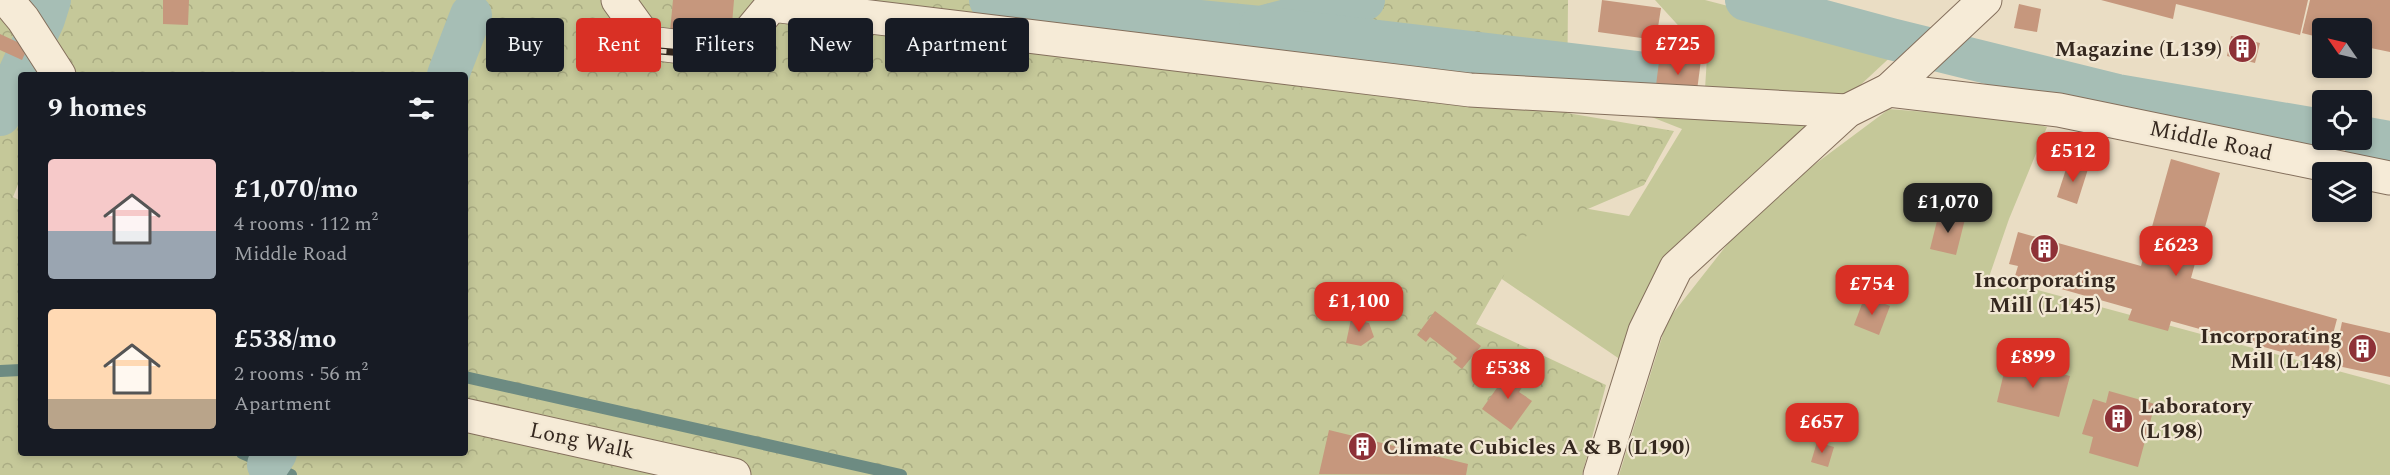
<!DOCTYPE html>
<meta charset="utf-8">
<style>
:root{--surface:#171b24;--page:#20242c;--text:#f1f3f6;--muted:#9ea1a6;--accent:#d93025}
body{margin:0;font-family:Spectral,serif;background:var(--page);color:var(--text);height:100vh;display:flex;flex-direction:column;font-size:22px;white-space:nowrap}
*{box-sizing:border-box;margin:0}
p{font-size:20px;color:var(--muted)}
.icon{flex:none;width:33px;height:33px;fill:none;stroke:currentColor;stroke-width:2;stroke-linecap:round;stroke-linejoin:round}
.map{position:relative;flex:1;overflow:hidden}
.drawer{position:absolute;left:18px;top:72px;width:450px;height:384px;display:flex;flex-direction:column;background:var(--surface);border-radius:6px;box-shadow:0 3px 9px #0003}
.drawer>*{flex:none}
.hud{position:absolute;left:486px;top:18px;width:570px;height:54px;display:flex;gap:12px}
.needle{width:39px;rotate:304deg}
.fabs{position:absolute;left:2312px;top:18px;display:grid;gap:12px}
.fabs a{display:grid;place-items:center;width:60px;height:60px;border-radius:6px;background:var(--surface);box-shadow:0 3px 9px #0003;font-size:30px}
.price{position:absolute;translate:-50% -51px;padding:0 14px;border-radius:12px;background:var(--accent);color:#fff;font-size:20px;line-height:39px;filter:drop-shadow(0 2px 3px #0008)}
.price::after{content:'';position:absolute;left:50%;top:36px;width:18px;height:14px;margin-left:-9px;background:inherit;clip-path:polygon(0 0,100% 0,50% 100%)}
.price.on{background:#222;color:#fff}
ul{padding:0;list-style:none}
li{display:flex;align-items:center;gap:18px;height:150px;padding:0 30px}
li span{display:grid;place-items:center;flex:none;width:168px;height:120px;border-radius:6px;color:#555}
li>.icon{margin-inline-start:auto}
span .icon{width:72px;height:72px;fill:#fffc;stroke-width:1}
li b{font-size:26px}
h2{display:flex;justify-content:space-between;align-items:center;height:72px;padding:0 30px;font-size:26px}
.pill{padding:0 21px;border-radius:6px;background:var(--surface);box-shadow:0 3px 9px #0003;font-size:21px;line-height:54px}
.pill.on{background:var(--accent);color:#fff}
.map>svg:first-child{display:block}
</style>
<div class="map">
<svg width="2390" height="475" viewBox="0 0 2390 475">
<defs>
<pattern id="forest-crowns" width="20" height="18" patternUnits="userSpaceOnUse" patternTransform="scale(1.5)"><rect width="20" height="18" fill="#c5c899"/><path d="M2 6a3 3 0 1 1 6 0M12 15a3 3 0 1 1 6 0" fill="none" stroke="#aaac83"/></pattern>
</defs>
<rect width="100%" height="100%" fill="#eaddc4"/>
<g fill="#c5c899">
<polygon points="1655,0 1705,0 1898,50 1840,104 1705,89 1707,57"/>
<polygon points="1621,105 1818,120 1651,282 1624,362 1471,258 1502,194 1629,216 1682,129"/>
<polygon points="1889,109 2023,120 2047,127 2009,219 1989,277 2390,385 2390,475 1619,475 1667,321 1755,209"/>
</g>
<path fill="url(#forest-crowns)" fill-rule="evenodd" d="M0 0H1568L1567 113 1674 131 1644 185 1527 235 1476 324 1606 385 1582 475H0ZM21 75H465V453H21V201L13 197 21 177Z"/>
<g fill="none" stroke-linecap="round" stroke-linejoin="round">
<g stroke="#6d8b82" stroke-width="12">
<polyline points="0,371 21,370"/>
<polyline points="465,377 901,475"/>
<polyline points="242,453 291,475"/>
</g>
<g stroke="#a6beb5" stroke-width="42">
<polyline points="990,0 1260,27 1364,0"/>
<polyline points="1746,0 1891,39 2117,95 2322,130"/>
<polyline points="1260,27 1646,73"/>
<polyline points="448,75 471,15"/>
<polyline points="0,115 44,19 50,0"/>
<polyline points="2361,137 2390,142"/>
<polyline points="268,465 276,453"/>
</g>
</g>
<g fill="#c6977d">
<polygon points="163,0 189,0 188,25 163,24"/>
<polygon points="673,0 734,0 730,48 669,42"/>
<polygon points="1602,0 1661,8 1656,40 1598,32"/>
<polygon points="2101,0 2308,0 2300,35 2176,4 2173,19"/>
<polygon points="2310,0 2390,0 2390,52 2361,46 2361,28 2322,28 2322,38 2302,33"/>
<polygon points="2019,4 2041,9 2037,32 2014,28"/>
<polygon points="0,34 28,47 22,60 0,50"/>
<polygon points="2231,36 2260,43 2255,63 2227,56"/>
<polygon points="1660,54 1701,60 1696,98 1655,93"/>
<polygon points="2171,159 2220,173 2191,278 2337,319 2325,364 2171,321 2168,331 2128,320 2132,309 2015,276 2018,266 2009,264 2018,232 2141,266"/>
<polygon points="2068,163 2088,169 2077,204 2057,197"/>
<polygon points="1939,213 1965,219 1956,255 1930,249"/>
<polygon points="1865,296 1890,306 1879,335 1854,325"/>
<polygon points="1435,311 1481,346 1462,369 1453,362 1457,358 1430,337 1426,342 1417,335"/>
<polygon points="1351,319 1369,323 1374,337 1361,346 1346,343"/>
<polygon points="2342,322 2390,333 2390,377 2333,365"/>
<polygon points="2007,360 2070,376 2059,417 1997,402"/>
<polygon points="1511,368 1527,380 1519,392 1532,401 1511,430 1482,409"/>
<polygon points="2109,391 2155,404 2138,467 2089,453 2093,437 2082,434 2093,399 2106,403"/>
<polygon points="1329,430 1468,464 1466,475 1319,474"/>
<polygon points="1817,442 1834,447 1828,467 1811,462"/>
</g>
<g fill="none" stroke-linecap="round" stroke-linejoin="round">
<defs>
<g id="minor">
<polyline points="7,0 23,19 59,75"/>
<polyline points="618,0 649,43 732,53 772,5 1470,90 1847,111"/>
<polyline points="1889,90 2059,110 2390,178"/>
<polyline points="465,415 734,475"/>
<polyline points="1600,475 1645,331 1676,268 1847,111 1889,90 1985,0"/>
</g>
</defs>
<use href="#minor" stroke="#846f5c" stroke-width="35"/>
<use href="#minor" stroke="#f6ebd7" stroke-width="33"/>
<defs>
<polyline id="rail" points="635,31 647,50 733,57 749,38"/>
</defs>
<use href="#rail" stroke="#35281f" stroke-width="7"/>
<use href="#rail" stroke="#f2e7d3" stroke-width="4.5" stroke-dasharray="14" stroke-linecap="butt"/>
</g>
<defs>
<symbol id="building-disc" viewBox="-11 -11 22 22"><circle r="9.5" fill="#8e3137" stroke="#f2e7d3"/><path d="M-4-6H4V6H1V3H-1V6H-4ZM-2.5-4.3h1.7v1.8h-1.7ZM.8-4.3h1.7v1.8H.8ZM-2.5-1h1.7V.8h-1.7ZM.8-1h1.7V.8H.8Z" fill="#fff"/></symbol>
</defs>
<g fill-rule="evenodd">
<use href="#building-disc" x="2226" y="32" width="33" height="33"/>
<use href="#building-disc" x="2028" y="232" width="33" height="33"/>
<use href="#building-disc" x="2346" y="332" width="33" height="33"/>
<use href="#building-disc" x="2102" y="402" width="33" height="33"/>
<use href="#building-disc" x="1346" y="430" width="33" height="33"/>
</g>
<g text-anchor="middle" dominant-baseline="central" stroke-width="4.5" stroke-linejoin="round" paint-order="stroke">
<g font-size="22" font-weight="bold" fill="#35281f" stroke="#f2e7d3" text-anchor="end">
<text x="2222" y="49">Magazine (L139)</text>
<text x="2045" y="280" text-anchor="middle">Incorporating<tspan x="2045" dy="25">Mill (L145)</tspan></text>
<text x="2342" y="336">Incorporating<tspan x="2342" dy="25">Mill (L148)</tspan></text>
<text x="2140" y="406" text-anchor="start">Laboratory<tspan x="2140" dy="25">(L198)</tspan></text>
<text x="1383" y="447" text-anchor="start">Climate Cubicles A &amp; B (L190)</text>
</g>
<g font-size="22" fill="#35281f" stroke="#f2e7d3">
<text transform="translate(2211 141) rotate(12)">Middle Road</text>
<text transform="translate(582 441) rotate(12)">Long Walk</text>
</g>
</g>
</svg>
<div class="fabs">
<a><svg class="needle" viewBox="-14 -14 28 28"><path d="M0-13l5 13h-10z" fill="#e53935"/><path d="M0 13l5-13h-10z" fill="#9ea1a6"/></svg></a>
<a><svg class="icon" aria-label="locate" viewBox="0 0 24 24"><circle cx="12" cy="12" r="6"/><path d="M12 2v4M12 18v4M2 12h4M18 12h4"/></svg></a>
<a><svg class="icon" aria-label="layers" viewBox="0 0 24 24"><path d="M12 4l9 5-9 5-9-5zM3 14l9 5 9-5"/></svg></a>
</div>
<b class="price" style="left:1678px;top:76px">£725</b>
<b class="price" style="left:2073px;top:183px">£512</b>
<b class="price on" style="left:1948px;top:234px">£1,070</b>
<b class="price" style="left:2176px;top:277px">£623</b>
<b class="price" style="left:1872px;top:316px">£754</b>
<b class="price" style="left:1359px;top:333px">£1,100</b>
<b class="price" style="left:2033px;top:389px">£899</b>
<b class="price" style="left:1508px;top:400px">£538</b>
<b class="price" style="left:1822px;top:454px">£657</b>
<div class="hud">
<a class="pill">Buy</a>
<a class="pill on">Rent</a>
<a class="pill">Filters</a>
<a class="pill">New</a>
<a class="pill">Apartment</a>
</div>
<section class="drawer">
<h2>9 homes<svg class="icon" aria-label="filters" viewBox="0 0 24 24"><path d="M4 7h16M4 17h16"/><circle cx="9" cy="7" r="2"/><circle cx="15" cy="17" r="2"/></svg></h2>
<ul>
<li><span style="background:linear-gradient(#f6c9c9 60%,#9aa5b1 0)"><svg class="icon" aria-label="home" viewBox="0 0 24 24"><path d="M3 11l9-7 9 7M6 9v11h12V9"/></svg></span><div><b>£1,070/mo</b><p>4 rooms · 112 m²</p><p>Middle Road</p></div></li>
<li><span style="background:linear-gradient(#ffd9b3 75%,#b9a48a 0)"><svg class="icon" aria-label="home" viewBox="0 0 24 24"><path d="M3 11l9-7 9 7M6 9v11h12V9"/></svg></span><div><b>£538/mo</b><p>2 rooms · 56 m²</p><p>Apartment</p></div></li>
</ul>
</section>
</div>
